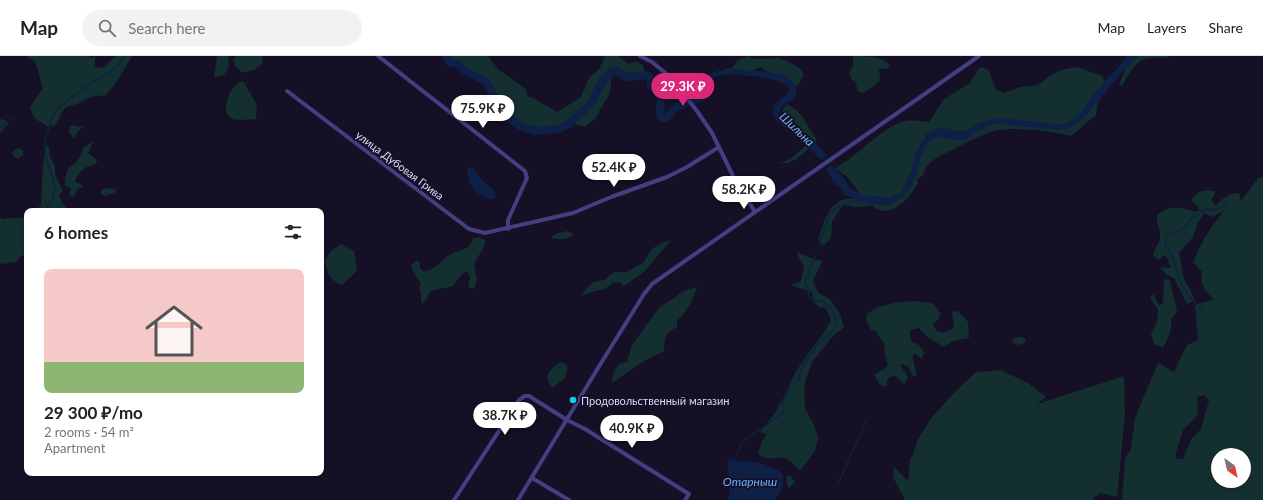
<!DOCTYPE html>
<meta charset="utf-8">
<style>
:root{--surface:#fff;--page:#f2f2f2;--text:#222;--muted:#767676;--line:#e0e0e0;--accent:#db2777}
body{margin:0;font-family:Lato,sans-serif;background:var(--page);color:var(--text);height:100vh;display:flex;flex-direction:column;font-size:15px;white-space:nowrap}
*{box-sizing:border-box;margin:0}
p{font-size:13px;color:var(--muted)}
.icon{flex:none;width:22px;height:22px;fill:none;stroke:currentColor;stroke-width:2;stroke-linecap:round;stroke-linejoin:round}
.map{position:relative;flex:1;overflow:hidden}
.sheet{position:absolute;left:24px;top:152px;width:300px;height:268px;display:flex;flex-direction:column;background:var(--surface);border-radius:8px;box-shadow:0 1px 3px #0004}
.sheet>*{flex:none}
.needle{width:26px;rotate:146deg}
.controls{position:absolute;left:1211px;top:392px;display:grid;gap:8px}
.controls a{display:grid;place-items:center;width:40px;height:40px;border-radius:50%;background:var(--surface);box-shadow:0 1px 3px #0004;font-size:20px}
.price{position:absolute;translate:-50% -34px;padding:0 9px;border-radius:14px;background:#fff;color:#222;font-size:13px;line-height:26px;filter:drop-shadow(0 1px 2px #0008)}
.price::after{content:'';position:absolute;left:50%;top:24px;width:12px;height:9px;margin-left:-6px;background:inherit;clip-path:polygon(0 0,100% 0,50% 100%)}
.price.selected{background:var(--accent);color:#fff}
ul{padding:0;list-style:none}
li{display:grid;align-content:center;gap:8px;height:212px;padding:0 20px}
li span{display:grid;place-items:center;height:124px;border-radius:8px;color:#555}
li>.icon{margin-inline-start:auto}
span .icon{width:72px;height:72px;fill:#fffc;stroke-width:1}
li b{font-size:17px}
h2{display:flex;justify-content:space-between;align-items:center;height:48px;padding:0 20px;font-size:17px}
header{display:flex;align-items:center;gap:24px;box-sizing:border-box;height:56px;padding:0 20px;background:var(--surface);border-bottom:1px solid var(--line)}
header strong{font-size:19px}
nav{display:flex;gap:22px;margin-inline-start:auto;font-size:14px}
.search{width:280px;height:36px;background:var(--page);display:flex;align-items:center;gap:10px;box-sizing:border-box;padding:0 14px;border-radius:22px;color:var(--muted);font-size:15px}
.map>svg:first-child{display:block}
</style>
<header>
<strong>Map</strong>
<div class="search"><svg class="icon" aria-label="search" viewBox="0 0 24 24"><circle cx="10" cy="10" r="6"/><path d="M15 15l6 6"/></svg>Search here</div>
<nav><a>Map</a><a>Layers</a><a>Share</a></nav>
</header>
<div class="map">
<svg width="1263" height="444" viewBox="0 0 1263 444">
<rect width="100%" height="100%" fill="#151025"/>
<g fill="#142f2f" fill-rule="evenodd">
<polygon points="25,0 88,0 91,2 95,0 95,11 103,12 115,0 132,0 118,24 106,39 91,41 77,48 66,51 61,58 56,69 48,71 34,62 30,51 43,32 35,5"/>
<polygon points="217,0 228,0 229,10 224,19 214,21"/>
<polygon points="236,0 262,0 263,7 254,14 243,17 235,10 233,4"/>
<path d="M447 0H488L498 13 526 33 527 40 533 42 557 56 580 42 589 22 600 12 605 0H618L629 8 636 5 643 9 646 19C634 20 627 25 618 15H612L610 37 595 63 585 71 575 68H569L559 73 535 75 520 70 505 59 497 48 487 26 465 15 458 8 451 7 447 2Z"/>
<polygon points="749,0 754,3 778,2 787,5 801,13 804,19 797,31 786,20 773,20 760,11 746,18 719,17 724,13 732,12 738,4"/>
<path d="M853 0C865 0 883 0 890 9L887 13H879L880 24 874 30 863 37 857 34 856 26 851 23 849 16 853 11Z"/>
<path d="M1126 0H1171C1163 3 1154 1 1145 3 1134 6 1128 20 1122 30L1119 28 1125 14H1121Z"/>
<path d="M980 11 988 13 996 33 1004 37 1020 31 1038 29 1048 21 1061 14 1077 11 1102 20 1106 27 1097 50 1096 59 1071 80C1051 75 1014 70 994 75 979 79 966 87 952 94 939 100 927 105 923 119L917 123 918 127C911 140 896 159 879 154 876 153 873 150 870 149 856 154 853 148 842 150L832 166 831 182 823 190 818 184C822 172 828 148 842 144 849 142 857 143 864 143L847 121 835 112C859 100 878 73 905 65 913 63 921 65 929 66L944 43 970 27Z"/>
<path d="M243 25 257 49 256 63C250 63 238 65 233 63 219 58 229 33 237 28 239 26 241 26 243 25Z"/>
<path d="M786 48C803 54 806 71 817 83L816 86C807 94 793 110 780 107 789 105 799 96 806 89L795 77 780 68 785 66C780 59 782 55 786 48Z"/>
<polygon points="0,63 5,64 9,67 0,77"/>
<polygon points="75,69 79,71 84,70 78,75 74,83 69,76 70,70"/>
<path d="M93 86 88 97 97 104 96 108C85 111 78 114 75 126L81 128 83 131 77 133 75 140 72 141 69 139 71 133 65 129C64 123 67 118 68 112 72 109 76 107 78 103 85 93 79 92 93 86Z"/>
<polygon points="46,89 49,91 50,101 55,109 55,119 63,135 59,138 63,148 66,151 65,154 36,155 41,148 43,109"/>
<polygon points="20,92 23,95 23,100 18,103 14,101 12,97 15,93"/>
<path d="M1263 121V444H1122L1125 403 1131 393 1135 362 1158 307 1174 316 1187 289 1198 284 1195 249 1214 243C1204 236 1200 227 1202 216L1193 206C1201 187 1210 171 1224 155L1212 161 1204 157 1198 167 1193 181 1179 197C1182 206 1181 217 1185 225 1188 232 1193 236 1194 245L1187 248 1174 222 1166 218 1160 211 1171 212 1166 200H1163L1158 204 1153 199C1154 192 1160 188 1160 181 1161 173 1156 168 1157 159 1171 148 1180 151 1196 156L1199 154 1197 149 1191 145C1197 134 1204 134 1215 135V139L1211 144 1216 150C1222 143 1229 136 1239 137L1241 145 1258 122ZM1204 339 1209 344 1201 373 1191 383 1183 403H1176V397L1183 374 1195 362 1198 357 1197 341ZM1218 399H1244V425H1218Z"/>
<polygon points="107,132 116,133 115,137 105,140 101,138 101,134"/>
<polygon points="0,160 2,163 27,161 27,197 24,197 23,200 20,200 17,206 0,208"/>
<path d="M567 175 572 177 573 180C566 183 558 185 551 181L558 177Z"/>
<path d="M478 181 485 184V189L474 208 477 224 474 233 468 231 470 221 467 215 462 218 453 230 431 235 423 248 421 246V237L419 230 421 227 415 219 411 210 416 204 420 207V212L424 216C429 214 434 212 438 209 442 206 444 202 448 200 458 193 467 197 473 183Z"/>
<path d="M671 184 645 215 624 230 619 226 612 227C607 234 600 234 592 236 588 237 584 239 580 240L593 226 604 224 614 216H627L644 206 650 195 659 188Z"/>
<path d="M341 188 354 195 357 215 342 229C329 223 328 218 325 205L331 195Z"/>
<path d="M796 196 817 204H823L813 225 818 236 829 243 834 249 840 258 844 271 832 281 812 306 806 323 804 333 805 352 814 369 818 381 815 395 800 415C797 412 793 407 789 404 779 398 770 407 758 398L762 385 767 378 760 376 775 357 783 343 796 315 826 273 831 264 826 252 819 251 813 245 812 236 791 229 801 225 804 211Z"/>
<path d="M1164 223 1170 224 1177 256 1171 263C1173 273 1168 283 1163 292L1154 288 1151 278 1157 266 1158 254 1150 242 1153 238 1159 249 1163 247Z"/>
<path d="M697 231C693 245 687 255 677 265V271C664 278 665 280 664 295L644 305 612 327C613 316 615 307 627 306L632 289 659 252 684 235Z"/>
<path d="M913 245 933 247 941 258 937 265 933 268 936 274 942 277 954 272 952 256 958 255 968 266 969 282 953 285 944 291 926 280 919 272 910 274V280L912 286 919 289 924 296 922 303 914 297 913 303 917 320H913L909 312 901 307V310L908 321 904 328 894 319 888 322 886 331 880 329 874 319 888 310 885 299 884 288 876 275 871 274 866 264 867 258C881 247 896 247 913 245Z"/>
<polygon points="1022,281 1026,284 1025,287 1018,289 1012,287 1014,282"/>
<path d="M561 306 567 309V314L565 322 552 332C542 321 551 311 561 306Z"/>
<polygon points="1000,314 1028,327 1046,341 1037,348 1124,320 1125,359 1117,441 1101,437 1093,442 1094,444 905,444 893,421 894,411 908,425 910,403 913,399 918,383 932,361 954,337 976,316"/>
<polygon points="790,419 795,426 789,432 787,429 786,421"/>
</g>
<g fill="#0f2046">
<path d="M1126 0H1138C1122 15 1109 33 1094 50 1088 57 1080 66 1072 71 1058 79 1014 67 996 68 983 69 970 83 961 84 952 85 948 69 933 79 929 82 922 97 920 102 919 105 920 108 919 111 916 126 902 146 887 149 884 150 879 148 875 147L874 142 886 143 901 137 911 115 916 96 922 85 937 73 945 72 961 77 979 67 991 63 1004 62 1055 68H1064L1076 62 1086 51 1092 39 1101 31 1108 21 1117 13Z"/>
<path d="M736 13C752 17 791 11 796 32 797 34 797 38 795 41 789 48 781 45 779 59 798 68 812 84 827 99L825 103H820L790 71 777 66 773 58 774 50 779 43 786 39 790 33C788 31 785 28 782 27 770 21 725 14 714 22 707 27 708 35 707 42L703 46 696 48 692 44 698 41C700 36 700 29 703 25 710 13 724 14 736 13Z"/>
<path d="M473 111 482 124 494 134 495 142 487 143C483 139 480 139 476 136 469 130 468 121 467 112Z"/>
<path d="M836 115C846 122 845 123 847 135L837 130 832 125 831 118Z"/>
<path d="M729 403 736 404 735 405C740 406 744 405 748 405 759 406 774 411 783 418V429L776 444H728C732 431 728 418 727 405Z"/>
</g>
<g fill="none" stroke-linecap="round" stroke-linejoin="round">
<g stroke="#0f2046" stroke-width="1.5">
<polyline points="0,72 11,62"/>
<polyline points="45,155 53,141 55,130 45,98 45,84 53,59 61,50 73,40 92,26 103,21 116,11 124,0"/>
<polyline points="818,190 830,158 840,149 862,143"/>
<path d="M1202 255 1189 240 1180 225 1172 199 1166 190 1165 180 1184 172 1190 164 1205 153C1215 155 1220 153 1228 146"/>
<polyline points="735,404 742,386 783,357 783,346 789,333 798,324 803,309 812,297 819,285 829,280 835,272 836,264 832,253 823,246 810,242 805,224 816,199"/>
<polyline points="838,428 867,363"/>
</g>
<g stroke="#0f2046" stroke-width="8">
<path d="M447 0V2L451 7 458 8 465 15 487 26 497 48 505 59 520 70 535 75 559 73 569 68 591 47 604 23 612 15H618C627 25 634 20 646 19L650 21 651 30 661 42 660 57 661 61 665 62 669 60C675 46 693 48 701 38"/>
<path d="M929 81C944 72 948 83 962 79"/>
<polyline points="831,114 840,124 847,135 862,143 884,145"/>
</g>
<g stroke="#443e82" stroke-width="4">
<polyline points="378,0 525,115 527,122 508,164 508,173"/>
<polyline points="640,0 652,6 668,19 697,55 712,77 733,120 755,156"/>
<polyline points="287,35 469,173 485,177 573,157 611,141 667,121 687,111 719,91"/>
<polyline points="532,422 569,444"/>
<polyline points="454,444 519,344 525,340 529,340 567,364 585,373 689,438 685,444"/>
<polyline points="518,444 598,312 644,238 652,228 979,0"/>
</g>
</g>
<circle fill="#0dcff3" stroke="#151025" stroke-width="1.5" cx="573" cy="344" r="4"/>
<g text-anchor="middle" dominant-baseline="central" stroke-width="3.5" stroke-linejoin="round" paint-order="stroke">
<g font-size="11" fill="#ddd7fd" stroke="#151025">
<text transform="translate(400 109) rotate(37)">улица Дубовая Грива</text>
</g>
<g font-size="11" fill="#ddd7fd" stroke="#151025" text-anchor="start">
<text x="581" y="344">Продовольственный магазин</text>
</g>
<g font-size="12" font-style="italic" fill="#6baef7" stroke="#151025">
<text transform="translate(797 73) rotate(44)">Шильна</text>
<text x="750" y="425">Отарныш</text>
</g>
</g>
</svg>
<div class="controls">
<a><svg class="needle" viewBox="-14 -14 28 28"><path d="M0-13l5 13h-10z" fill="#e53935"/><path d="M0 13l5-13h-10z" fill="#767676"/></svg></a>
</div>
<b class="price selected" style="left:683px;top:51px">29.3K ₽</b>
<b class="price" style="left:483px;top:73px">75.9K ₽</b>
<b class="price" style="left:614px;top:132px">52.4K ₽</b>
<b class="price" style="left:744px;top:154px">58.2K ₽</b>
<b class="price" style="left:505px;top:380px">38.7K ₽</b>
<b class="price" style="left:632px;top:393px">40.9K ₽</b>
<section class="sheet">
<h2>6 homes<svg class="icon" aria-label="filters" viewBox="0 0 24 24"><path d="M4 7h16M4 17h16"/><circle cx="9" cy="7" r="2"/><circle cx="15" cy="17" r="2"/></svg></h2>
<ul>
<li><span style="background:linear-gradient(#f6c9c9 75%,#8fb573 0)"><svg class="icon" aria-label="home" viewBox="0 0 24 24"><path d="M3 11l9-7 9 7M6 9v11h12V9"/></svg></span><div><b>29 300 ₽/mo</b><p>2 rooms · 54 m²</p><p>Apartment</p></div></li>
</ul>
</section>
</div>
